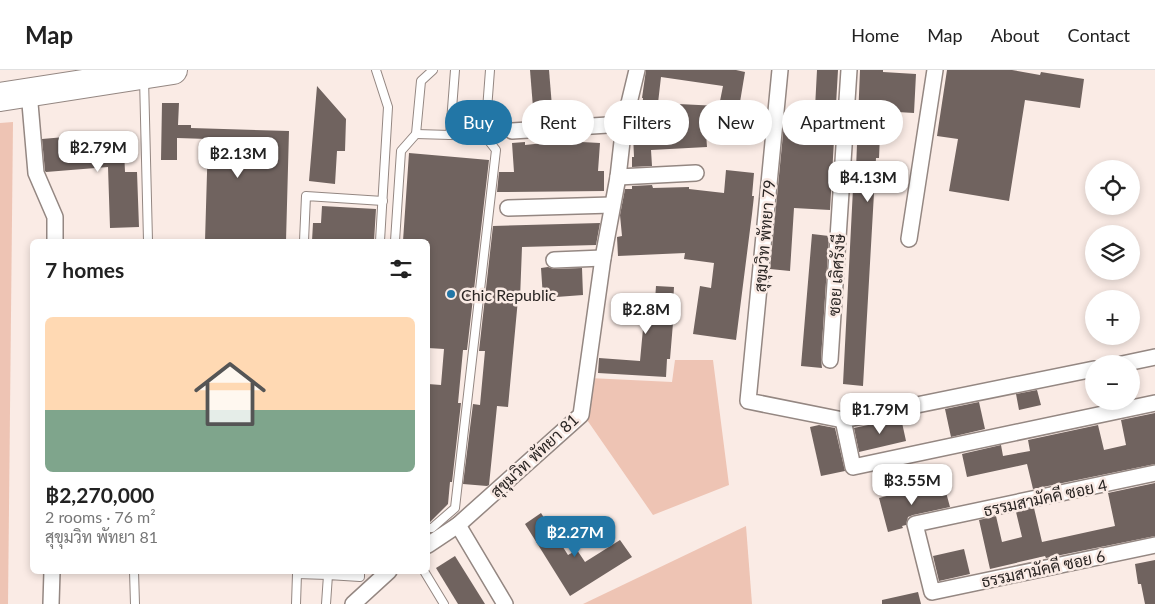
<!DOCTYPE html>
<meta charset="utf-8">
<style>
:root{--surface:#fff;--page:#f6f6f6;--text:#222;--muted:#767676;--line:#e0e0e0;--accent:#2276a6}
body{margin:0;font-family:Lato,Sarabun,sans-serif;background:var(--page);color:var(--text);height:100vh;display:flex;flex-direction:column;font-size:19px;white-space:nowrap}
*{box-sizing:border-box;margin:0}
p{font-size:16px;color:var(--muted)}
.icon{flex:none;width:28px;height:28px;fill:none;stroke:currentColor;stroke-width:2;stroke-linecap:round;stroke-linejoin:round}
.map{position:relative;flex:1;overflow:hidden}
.side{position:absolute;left:30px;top:169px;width:400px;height:335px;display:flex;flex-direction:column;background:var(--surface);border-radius:8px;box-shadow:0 2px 8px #0003}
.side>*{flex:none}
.top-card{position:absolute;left:445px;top:30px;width:475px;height:45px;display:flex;gap:10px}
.controls{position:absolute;left:1085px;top:90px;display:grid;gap:10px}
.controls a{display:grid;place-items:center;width:55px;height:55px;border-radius:50%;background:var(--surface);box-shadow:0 2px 8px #0003;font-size:25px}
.price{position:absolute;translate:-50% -42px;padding:0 11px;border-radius:10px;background:#fff;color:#222;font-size:16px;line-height:32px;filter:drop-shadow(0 1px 2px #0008)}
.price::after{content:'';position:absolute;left:50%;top:30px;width:15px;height:11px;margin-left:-8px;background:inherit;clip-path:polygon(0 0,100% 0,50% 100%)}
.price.active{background:var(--accent);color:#fff}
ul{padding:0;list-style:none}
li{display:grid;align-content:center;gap:10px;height:265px;padding:0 15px}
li+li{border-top:1px solid var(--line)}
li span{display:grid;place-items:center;height:155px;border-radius:8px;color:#555}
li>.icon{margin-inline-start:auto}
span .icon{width:90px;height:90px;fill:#fffc;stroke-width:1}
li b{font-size:21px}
h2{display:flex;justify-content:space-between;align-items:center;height:60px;padding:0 15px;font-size:21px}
.chip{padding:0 18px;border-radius:22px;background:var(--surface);box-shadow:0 2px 8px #0003;font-size:18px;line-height:45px}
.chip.active{background:var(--accent);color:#fff}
header{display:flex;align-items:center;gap:30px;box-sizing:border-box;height:70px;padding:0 25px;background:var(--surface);border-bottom:1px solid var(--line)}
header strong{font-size:24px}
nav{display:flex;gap:28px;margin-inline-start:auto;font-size:18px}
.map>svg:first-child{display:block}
</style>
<header>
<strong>Map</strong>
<nav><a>Home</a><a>Map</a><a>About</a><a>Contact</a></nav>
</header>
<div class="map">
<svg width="1155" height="534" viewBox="0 0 1155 534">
<rect width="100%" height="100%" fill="#faebe5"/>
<g fill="#eec4b4">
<polygon points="13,52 8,534 0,534 0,53"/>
<polygon points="675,290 713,290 729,415 653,445 585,347 589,308 672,312"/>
<polygon points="746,456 752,534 583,534"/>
</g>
<g fill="#70635f" fill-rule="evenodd">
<polygon points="530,0 549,0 553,49 534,50"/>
<path d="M646 0H736L745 2 737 50 754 47 756 59 735 62 734 67 706 63 707 77 651 80 652 96 632 97V87H634L633 64H641L643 28H642ZM661 7 723 16 719 36 658 33Z"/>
<polygon points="817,0 838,0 830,140 794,138 790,201 770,199 784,54 814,57"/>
<polygon points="860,0 883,0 883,2 916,4 914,43 881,41 879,88 876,88 863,316 843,314 854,99 856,99"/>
<polygon points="947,0 1012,0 1040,5 1041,2 1084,9 1080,38 1025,30 1009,131 949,121 958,69 937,66"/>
<polygon points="317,16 346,49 345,81 337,81 335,114 309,111"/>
<polygon points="162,33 179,33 178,55 191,55 191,58 289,61 286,171 205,171 208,69 177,68 177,90 161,90"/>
<polygon points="99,64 100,80 124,79 125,102 137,102 139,157 110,158 108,97 46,102 45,101 42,69"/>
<polygon points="563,71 600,73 598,101 604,101 604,121 497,122 499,102 514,102 512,73 525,72 525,75"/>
<polygon points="409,83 489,90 467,280 463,280 458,333 461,333 452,412 450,412 448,434 430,452 428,452 428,314 441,315 444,279 428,278 428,171 403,171"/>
<polygon points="726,100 754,103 752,126 754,126 752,144 736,270 693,264 700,216 711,218 714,193 684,189 685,183 618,186 617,167 622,166 620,145 625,119 632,119 632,116 652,115 653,118 689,117 689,119 724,123"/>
<polygon points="322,136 376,139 374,171 312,171 313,153 321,153"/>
<polygon points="600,153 596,175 522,177 520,229 518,229 508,337 497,336 489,415 487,416 463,414 473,334 480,335 485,281 479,281 493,156"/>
<polygon points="812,164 829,166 821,289 822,298 801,296"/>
<polygon points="548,197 554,199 582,198 583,225 543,228 541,198"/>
<polygon points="656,216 674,217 672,253 673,253 670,289 667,289 666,307 598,303 599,288 640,291 644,248 611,246 613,227 655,230"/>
<polygon points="1037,320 1041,335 1019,340 1016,324"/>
<polygon points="979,332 985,359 951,367 945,339"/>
<polygon points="1155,343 1155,394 1033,419 1027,394 967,407 962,384 1001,375 1003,386 1030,381 1028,370 1098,355 1104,380 1126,375 1121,350"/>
<polygon points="901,348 906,371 859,382 854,358"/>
<polygon points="819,355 835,358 845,401 821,406 810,357"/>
<polygon points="1155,413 1155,466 1046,488 1045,486 990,499 979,450 996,446 1002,472 1022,467 1016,442 1034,438 1042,472 1115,456 1108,423"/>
<polygon points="944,415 950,437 913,445 908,447 906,455 902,456 903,458 888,462 879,428 902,422 903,425"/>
<polygon points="541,443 568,485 577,480 585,492 620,470 632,487 570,526 525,454"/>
<polygon points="964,479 970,504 939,511 933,486"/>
<polygon points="455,486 485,534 458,534 436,498"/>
<polygon points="1155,490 1155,534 1145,534 1141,514 1138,514 1135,494"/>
<polygon points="918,522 921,534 882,534 882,530"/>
</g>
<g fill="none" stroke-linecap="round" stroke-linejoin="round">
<defs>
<g id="lane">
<polyline points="376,0 388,37 380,171"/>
<polyline points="144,8 148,171"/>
<polyline points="416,64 485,66 490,0"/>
<polyline points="450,65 455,0"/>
<polyline points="304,171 306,126 383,131"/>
<polyline points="395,171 401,81 416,64 421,11 433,0"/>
<polyline points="428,458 432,458 455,438 496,80 485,66"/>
<polyline points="134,501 135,534"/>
<polyline points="297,501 297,504 328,505 328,502"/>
<polyline points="424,501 444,534"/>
<polyline points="296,534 297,504"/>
<polyline points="326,534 328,505 360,507 360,501"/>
</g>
<g id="street">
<polyline points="780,0 748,331 843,350 1094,299"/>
<polyline points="29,22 36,103 55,147 55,171"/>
<polyline points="512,61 624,54"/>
<polyline points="618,107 696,103"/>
<polyline points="508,138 612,135"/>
<polyline points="909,169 935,0"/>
<polyline points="554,190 603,188"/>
<polyline points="830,290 849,0"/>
<polyline points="1122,294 1155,287"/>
<polyline points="843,350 853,397 1155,333"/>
<polyline points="1155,403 915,454 932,522 1155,475"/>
<polyline points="458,455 505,534"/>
<polyline points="428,475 458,455 581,345 603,188 618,107 624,54 637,0"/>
<polyline points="51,534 52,501"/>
<polyline points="353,534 389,501"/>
</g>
<polyline id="highway" points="0,27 173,0"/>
</defs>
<use href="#lane" stroke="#948782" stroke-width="10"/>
<use href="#street" stroke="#948782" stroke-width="18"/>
<use href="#highway" stroke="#948782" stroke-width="30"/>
<use href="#lane" stroke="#fff" stroke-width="8"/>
<use href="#street" stroke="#fff" stroke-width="15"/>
<use href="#highway" stroke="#fff" stroke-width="28"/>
</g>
<circle fill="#2276a6" stroke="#faebe5" stroke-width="2" cx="451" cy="224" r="5"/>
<g text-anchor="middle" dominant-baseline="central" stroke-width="5" stroke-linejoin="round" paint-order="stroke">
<g font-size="16" fill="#2a2523" stroke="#faebe5">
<text transform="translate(764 166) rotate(-85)">สุขุมวิท พัทยา 79</text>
<text transform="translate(836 205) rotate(-86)">ซอย เลิศรังษี</text>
<text transform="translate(534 385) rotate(-43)">สุขุมวิท พัทยา 81</text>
<text transform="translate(1045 427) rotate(-12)">ธรรมสามัคคี ซอย 4</text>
<text transform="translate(1043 498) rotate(-12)">ธรรมสามัคคี ซอย 6</text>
</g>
<g font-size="16" fill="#2a2523" stroke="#faebe5" text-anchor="start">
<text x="461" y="224">Chic Republic</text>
</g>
</g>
</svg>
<div class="controls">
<a><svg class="icon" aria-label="locate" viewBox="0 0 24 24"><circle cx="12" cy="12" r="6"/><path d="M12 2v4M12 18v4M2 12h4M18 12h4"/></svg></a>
<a><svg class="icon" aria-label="layers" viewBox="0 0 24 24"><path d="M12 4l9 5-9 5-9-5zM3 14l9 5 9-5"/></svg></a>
<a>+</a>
<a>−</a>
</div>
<b class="price" style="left:98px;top:103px">฿2.79M</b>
<b class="price" style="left:238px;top:109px">฿2.13M</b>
<b class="price" style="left:868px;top:133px">฿4.13M</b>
<b class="price" style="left:646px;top:265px">฿2.8M</b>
<b class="price" style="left:880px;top:365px">฿1.79M</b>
<b class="price" style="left:912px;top:436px">฿3.55M</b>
<b class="price active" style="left:575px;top:488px">฿2.27M</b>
<div class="top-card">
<a class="chip active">Buy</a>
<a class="chip">Rent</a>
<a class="chip">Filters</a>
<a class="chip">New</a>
<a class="chip">Apartment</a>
</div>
<section class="side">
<h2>7 homes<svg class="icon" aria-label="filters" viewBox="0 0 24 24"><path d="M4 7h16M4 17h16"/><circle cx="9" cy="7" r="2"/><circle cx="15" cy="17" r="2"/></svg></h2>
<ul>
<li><span style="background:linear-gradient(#ffd9b3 60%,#7fa58c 0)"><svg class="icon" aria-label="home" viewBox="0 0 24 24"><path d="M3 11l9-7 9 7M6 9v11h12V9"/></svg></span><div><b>฿2,270,000</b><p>2 rooms · 76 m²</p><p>สุขุมวิท พัทยา 81</p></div></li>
</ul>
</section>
</div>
